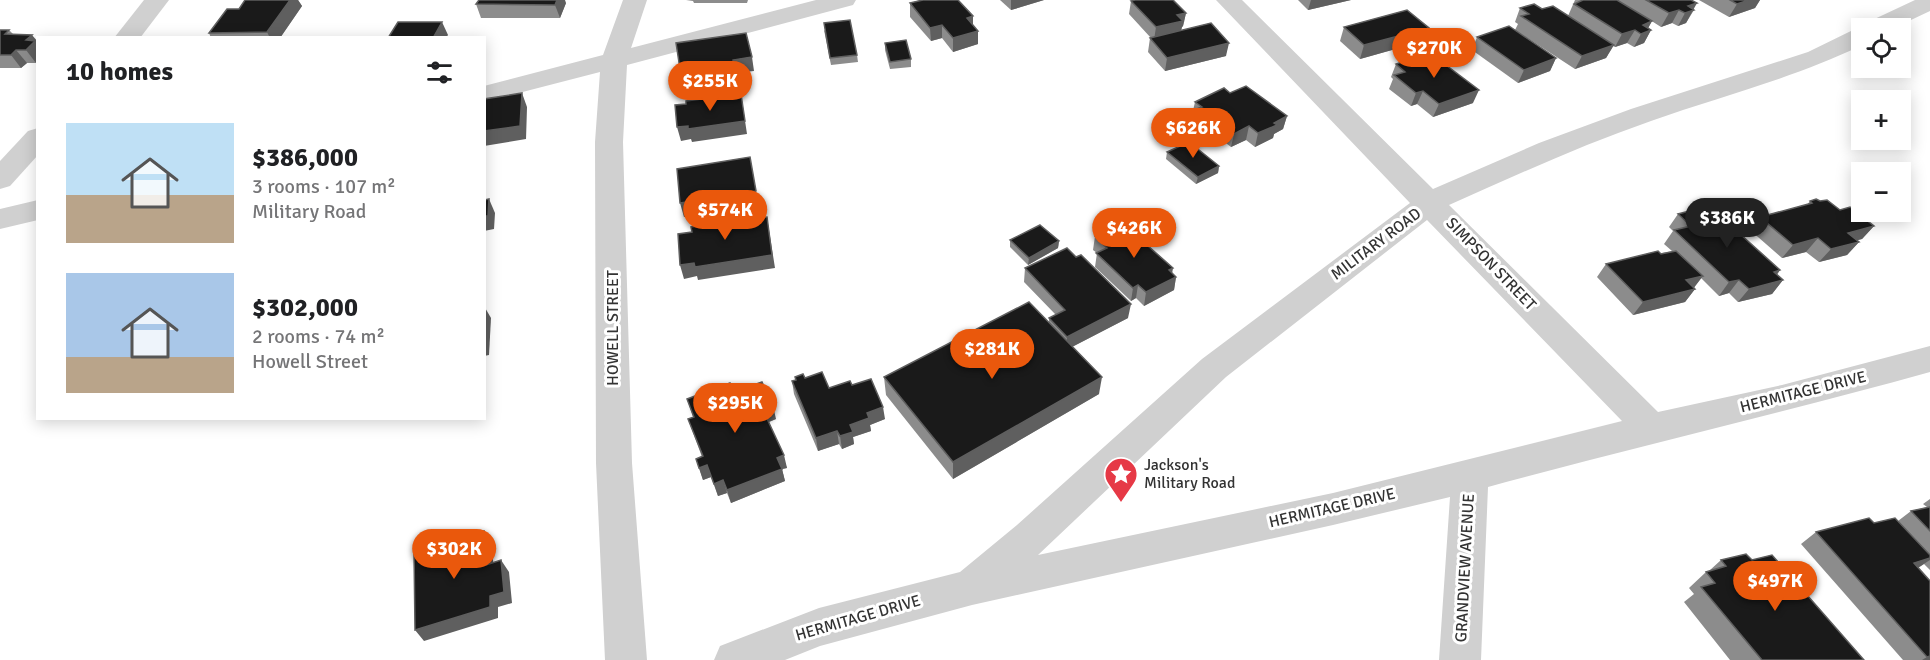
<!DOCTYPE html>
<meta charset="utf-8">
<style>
:root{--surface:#fff;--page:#f6f6f6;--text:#202124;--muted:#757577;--accent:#ea580c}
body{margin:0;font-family:Signika,sans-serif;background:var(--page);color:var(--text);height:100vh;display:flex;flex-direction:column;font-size:22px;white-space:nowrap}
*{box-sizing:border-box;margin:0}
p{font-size:20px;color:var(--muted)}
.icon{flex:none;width:33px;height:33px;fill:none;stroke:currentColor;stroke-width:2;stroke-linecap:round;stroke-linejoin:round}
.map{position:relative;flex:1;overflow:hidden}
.details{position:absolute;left:36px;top:36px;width:450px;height:384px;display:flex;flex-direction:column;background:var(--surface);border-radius:0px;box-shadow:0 3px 15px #0003}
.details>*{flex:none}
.fabs{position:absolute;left:1851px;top:18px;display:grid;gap:12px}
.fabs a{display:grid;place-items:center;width:60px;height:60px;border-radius:0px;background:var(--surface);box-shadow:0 3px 15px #0003;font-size:30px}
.price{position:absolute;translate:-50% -51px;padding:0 14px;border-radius:21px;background:var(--accent);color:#fff;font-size:20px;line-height:39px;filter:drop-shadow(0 2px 3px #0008)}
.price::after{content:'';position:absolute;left:50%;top:36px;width:18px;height:14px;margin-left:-9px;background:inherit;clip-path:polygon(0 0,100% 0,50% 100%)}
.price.active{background:#222;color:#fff}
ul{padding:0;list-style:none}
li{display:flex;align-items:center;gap:18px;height:150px;padding:0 30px}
li span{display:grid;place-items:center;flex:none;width:168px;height:120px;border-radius:0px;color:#555}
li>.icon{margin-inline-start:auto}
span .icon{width:72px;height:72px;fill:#fffc;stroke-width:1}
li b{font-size:26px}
h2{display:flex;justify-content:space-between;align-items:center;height:72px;padding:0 30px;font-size:26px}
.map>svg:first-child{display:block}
</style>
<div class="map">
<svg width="1930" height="660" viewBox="0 0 1930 660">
<rect width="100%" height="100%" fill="#fff"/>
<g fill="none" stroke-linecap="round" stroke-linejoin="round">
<g fill="#d0d0d0" fill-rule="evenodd">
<polygon points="144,0 169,0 140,38 114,38"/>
<polygon points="623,0 647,0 631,48 816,0 856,0 853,5 627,65 623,142 632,463 647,660 605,660 596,463 595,142 600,72 484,102 484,86 603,55"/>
<path d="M1216 0H1242L1433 189 1539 143 1631 109 1808 52 1853 30 1863 28 1866 23 1915 0H1930V11L1894 28H1862V45C1795 78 1721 96 1651 121 1582 145 1516 175 1449 205L1658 412 1782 385 1930 346V372C1783 413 1635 447 1488 487L1481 660H1439L1450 497 1333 525 972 605 820 646 785 660H714L720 646 819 608 960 572 1017 525 1202 359 1410 203ZM1427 220 1622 421 1333 493 1038 555 1226 377Z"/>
<polygon points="38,128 38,155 10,186 0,189 0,161 28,131"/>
<polygon points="38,200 38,220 0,229 0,209"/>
</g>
</g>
<g fill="#8c8c8c">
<polygon points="245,0 298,0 302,6 280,38 211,38 209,33 239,9"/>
<polygon points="686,0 748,0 747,3 694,3 693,1"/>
<polygon points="920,0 958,0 973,16 973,25 978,31 978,44 953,52 942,38 931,41 910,17 910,3"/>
<polygon points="1000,0 1044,0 1011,10"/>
<polygon points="1298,0 1351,0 1308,10"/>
<polygon points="1575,0 1691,0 1694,10 1686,23 1678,26 1672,23 1661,27 1650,20 1652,21 1648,28 1651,30 1644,43 1634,47 1627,43 1615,47 1613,46 1606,58 1575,69 1515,30 1518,24 1515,22 1520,8 1542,9 1568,16"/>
<polygon points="1699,0 1760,0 1755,8 1729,17"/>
<polygon points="1131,1 1186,13 1183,26 1182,27 1181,31 1226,56 1165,71 1148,52 1150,38 1151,38 1129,14"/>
<polygon points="566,3 560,18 481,18 476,4"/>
<polygon points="1344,27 1429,28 1424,41 1360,59 1340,41"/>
<polygon points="0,30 9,30 13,34 32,35 36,63 27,63 21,68 0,68"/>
<polygon points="824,30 857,55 858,62 831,65"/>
<polygon points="1477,37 1556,58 1550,71 1518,83 1472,50"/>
<polygon points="885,43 911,59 911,67 890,69 885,50"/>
<polygon points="1396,64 1473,103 1433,117 1417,104 1411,106 1389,89 1393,79 1391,77"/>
<polygon points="1230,93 1287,116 1283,129 1274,134 1273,138 1255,147 1246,140 1231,147 1197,121 1197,119 1192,115 1195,102"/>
<polygon points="1167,152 1219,166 1218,173 1196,184 1166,159"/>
<polygon points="1810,201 1820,201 1840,210 1874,226 1862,239 1857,240 1859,242 1847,255 1819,262 1806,252 1782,258 1750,230 1760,217 1807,205"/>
<polygon points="1678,214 1780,270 1777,275 1783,280 1772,294 1738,302 1729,293 1719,296 1701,278 1694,287 1695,289 1685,302 1633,315 1597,277 1606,264 1672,251 1664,244 1673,231 1669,227"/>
<polygon points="1095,236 1172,273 1176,277 1174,290 1144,306 1136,298 1131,301 1095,267 1097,253 1093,250"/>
<polygon points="1010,240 1059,241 1058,248 1028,265 1010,247"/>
<polygon points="1025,268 1128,318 1072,347 1099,394 953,479 886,395 884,377 1049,323 1049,318 1056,315 1024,282"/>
<polygon points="805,378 829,388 852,385 885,419 870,425 871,431 853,437 854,444 842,449 839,444 818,451 794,394 792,381"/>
<polygon points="734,392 776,419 769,422 787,468 782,469 785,481 731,503 727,493 718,496 711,477 703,480 696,459 702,457 688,419 693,417 687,399"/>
<polygon points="1930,499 1930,570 1924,564 1918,568 1930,660 1903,660 1801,544 1816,532 1874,523 1898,521 1911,511 1927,507 1923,504"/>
<polygon points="1721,560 1752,560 1864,660 1730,660 1684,602 1694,594 1689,588 1706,572 1709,571"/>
</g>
<g fill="#5f5f5f">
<polygon points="290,0 298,0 302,6 280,38 270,38 267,32"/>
<polygon points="557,0 565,0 566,3 560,18 555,5"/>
<polygon points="1011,0 1044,0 1011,10"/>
<polygon points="1311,0 1351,0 1308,10"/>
<polygon points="1749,0 1760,0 1755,8 1729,17 1737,4"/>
<polygon points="1697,3 1686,23 1678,26 1685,13 1688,6"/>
<polygon points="1679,10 1672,23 1661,27 1669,13"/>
<polygon points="1186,13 1183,26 1182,27 1180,34 1154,40 1156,27 1177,15"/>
<polygon points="973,16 973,30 967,18"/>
<polygon points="1652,21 1646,32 1651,30 1644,43 1634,47 1641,34 1643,25"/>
<polygon points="442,22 448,35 446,38 433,38"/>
<polygon points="942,25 942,38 931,41 930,28"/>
<polygon points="1429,28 1424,41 1360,59 1364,45"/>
<polygon points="1635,30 1627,43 1615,47 1622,34"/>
<polygon points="978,31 978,44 953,52 953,38"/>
<polygon points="32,35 38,42 38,62 36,63 26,50 26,40"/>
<polygon points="1229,43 1226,56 1165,71 1167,58"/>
<polygon points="1614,45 1606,58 1575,69 1582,56"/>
<polygon points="16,50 27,63 21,68 11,55"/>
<polygon points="752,57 754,71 736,73 738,86 685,95 682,82 733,60"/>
<polygon points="1556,58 1550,71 1518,83 1524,70"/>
<polygon points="1479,90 1473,103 1433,117 1439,104"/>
<polygon points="1423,91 1417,104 1411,106 1416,93"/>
<polygon points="522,93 527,107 526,139 484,146 484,131"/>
<polygon points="741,94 747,134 692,142 691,139 681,141 677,127"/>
<polygon points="1287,116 1283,129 1274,134 1273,138 1255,147 1258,133 1274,123"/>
<polygon points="1249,126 1246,140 1231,147 1234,134"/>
<polygon points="750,157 758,205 684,217 680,203"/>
<polygon points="1219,166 1218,173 1196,184 1198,177"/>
<polygon points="489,199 495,213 494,229 484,231 484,216"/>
<polygon points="767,217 775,268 698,280 697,276 684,279 680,265"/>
<polygon points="1874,226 1862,239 1836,246 1848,233"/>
<polygon points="1818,238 1806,252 1782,258 1793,245"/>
<polygon points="1059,241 1058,248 1028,265 1029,258"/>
<polygon points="1859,242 1847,255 1819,262 1831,249"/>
<polygon points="1173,268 1171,280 1176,277 1174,290 1144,306 1146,292 1169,270"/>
<polygon points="1780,270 1769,284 1783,280 1772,294 1738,302 1749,289 1774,272"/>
<polygon points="1703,276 1693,289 1686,280"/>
<polygon points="1739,280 1729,293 1719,296 1729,282"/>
<polygon points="1138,285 1136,298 1131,301 1133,288"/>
<polygon points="1695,289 1685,302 1633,315 1643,302"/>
<polygon points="1131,304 1128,318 1066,350 1067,337"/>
<polygon points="484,306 491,318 489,355 484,356"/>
<polygon points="1102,377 1099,394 953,479 953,462"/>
<polygon points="773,406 776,419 766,423 763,410"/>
<polygon points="883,407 885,419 870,425 871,431 853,437 854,444 842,449 840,436 850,425 867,413"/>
<polygon points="837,431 839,444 818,451 816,438"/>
<polygon points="784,455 787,468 782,469 785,481 731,503 727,490 777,458"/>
<polygon points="707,465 711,477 703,480 699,468"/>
<polygon points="723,480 727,493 718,496 714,484"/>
<polygon points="484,531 492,543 494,576 486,565"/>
<polygon points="1930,558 1930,560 1916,569 1914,563"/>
<polygon points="501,560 509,572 512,603 498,607 498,618 424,641 415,630 490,596"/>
<polygon points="1930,656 1930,660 1922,660 1927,657"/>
</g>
<g fill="#1a1a1a" stroke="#5f5f5f" stroke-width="1.5">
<polygon points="245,0 290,0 267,32 209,33 227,9 239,9"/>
<polygon points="479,0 557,0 555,5 476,4"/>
<polygon points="923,0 958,0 973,16 967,18 978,31 953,38 942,25 930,28 910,3"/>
<polygon points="1135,0 1173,0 1186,13 1177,15 1183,21 1156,27 1131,1"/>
<polygon points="1582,0 1617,0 1652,21 1643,25 1651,30 1641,34 1635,30 1622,34 1574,4 1583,0"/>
<polygon points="1646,0 1691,0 1697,3 1688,6 1694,10 1685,13 1679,10 1669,13"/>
<polygon points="1730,0 1749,0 1737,4"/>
<polygon points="1534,4 1542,9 1553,6 1614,45 1582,56 1521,16 1529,14 1520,8"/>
<polygon points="1407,10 1429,28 1364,45 1344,27"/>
<polygon points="850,20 857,55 830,58 824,23"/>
<polygon points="398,22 442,22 433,38 388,38"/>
<polygon points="1211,23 1229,43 1167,58 1150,38"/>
<polygon points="1509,26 1556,58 1524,70 1477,37"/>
<polygon points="0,30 9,30 5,34 32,35 26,40 35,41 26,50 16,50 11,55 0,55"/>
<polygon points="746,33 752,57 733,60 736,73 682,82 676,43"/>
<polygon points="906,40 911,59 890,62 885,43"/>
<polygon points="1430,53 1479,90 1439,104 1423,91 1416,93 1394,75 1405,72 1396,64"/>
<polygon points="1246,86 1287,116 1274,123 1277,125 1258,133 1249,126 1234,134 1199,108 1202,107 1195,102 1224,88 1230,93"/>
<polygon points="522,93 520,126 484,131 484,99"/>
<polygon points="741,94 745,121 688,129 688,126 677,127 675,105 686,104 686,101"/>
<polygon points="1189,142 1219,166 1198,177 1167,152"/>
<polygon points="750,157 756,191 680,203 677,169"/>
<polygon points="489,199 488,216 484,216 484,200"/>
<polygon points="1816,199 1820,201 1827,200 1840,210 1850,207 1874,226 1848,233 1859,242 1831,249 1818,238 1793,245 1760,217 1812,203 1810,201"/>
<polygon points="1709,206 1780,270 1774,272 1783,280 1749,289 1739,280 1729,282 1674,230 1691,226 1678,214"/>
<polygon points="736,212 737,222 767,217 772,255 695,267 694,263 680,265 678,234 692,232 691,227 718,223 717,215"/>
<polygon points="1122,223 1173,268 1169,270 1176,277 1146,292 1138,285 1133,288 1096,253 1107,248 1095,236"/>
<polygon points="1040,225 1059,241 1029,258 1010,240"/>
<polygon points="1067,248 1076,257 1081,255 1131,304 1067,337 1049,318 1065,310 1025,268"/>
<polygon points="1658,251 1661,254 1676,251 1703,276 1686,280 1695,289 1643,302 1606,264"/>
<polygon points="1029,302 1102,377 953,462 884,377"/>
<polygon points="822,372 829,388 850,381 852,385 871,379 883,407 867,413 869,418 850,425 853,432 840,436 837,431 816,438 792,381 796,380 795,377 803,374 805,378"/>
<polygon points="762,382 773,406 763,410 784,455 777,458 782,469 727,490 723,480 714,484 707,465 699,468 696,459 703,456 688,419 694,417 687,399 730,383 734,392"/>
<polygon points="1930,507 1930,531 1911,511"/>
<polygon points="1869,518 1874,523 1895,518 1930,555 1930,558 1914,563 1930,581 1930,656 1927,657 1816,532"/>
<polygon points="484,531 486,565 501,560 504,592 490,596 490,607 415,630 414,551"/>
<polygon points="1746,554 1752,560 1772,555 1864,660 1762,660 1701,587 1715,583 1706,572 1726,566 1721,560"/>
</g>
<defs>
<symbol id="sight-pin" viewBox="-11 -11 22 30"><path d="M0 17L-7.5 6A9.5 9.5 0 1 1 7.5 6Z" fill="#e63946" stroke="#fff"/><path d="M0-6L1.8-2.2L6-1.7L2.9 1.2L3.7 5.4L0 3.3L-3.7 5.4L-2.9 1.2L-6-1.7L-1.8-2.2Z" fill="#fff"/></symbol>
</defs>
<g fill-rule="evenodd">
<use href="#sight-pin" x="1102" y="455" width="38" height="52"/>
</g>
<g text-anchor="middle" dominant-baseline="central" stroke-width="6" stroke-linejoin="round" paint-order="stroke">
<g font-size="16" fill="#333" stroke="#fff">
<text transform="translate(1376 244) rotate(-37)">MILITARY ROAD</text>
<text transform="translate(1491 264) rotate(46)">SIMPSON STREET</text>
<text transform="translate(613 328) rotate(-90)">HOWELL STREET</text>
<text transform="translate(1803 392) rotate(-14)">HERMITAGE DRIVE</text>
<text transform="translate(1332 508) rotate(-13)">HERMITAGE DRIVE</text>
<text transform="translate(1465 568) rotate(-87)">GRANDVIEW AVENUE</text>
<text transform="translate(858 618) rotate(-16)">HERMITAGE DRIVE</text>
</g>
<g font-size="16" fill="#333" stroke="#fff" text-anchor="start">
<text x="1144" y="465">Jackson's<tspan x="1144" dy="18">Military Road</tspan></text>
</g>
</g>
</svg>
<div class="fabs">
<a><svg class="icon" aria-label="locate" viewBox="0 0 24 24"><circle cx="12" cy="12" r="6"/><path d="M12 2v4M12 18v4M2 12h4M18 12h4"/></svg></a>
<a>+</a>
<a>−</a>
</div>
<b class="price" style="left:1434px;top:79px">$270K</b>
<b class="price" style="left:710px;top:112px">$255K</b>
<b class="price" style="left:1193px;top:159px">$626K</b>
<b class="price" style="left:725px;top:241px">$574K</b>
<b class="price active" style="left:1727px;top:249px">$386K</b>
<b class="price" style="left:1134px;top:259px">$426K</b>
<b class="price" style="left:992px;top:380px">$281K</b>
<b class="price" style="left:735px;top:434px">$295K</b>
<b class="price" style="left:454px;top:580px">$302K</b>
<b class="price" style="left:1775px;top:612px">$497K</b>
<section class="details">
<h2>10 homes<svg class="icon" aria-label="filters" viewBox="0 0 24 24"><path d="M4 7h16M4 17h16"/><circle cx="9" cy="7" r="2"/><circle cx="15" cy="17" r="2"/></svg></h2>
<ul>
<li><span style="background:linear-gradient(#bfe0f5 60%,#b9a48a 0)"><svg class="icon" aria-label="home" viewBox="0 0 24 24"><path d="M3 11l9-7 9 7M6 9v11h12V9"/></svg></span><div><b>$386,000</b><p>3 rooms · 107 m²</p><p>Military Road</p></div></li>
<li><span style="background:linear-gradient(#a9c7e8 70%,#b9a48a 0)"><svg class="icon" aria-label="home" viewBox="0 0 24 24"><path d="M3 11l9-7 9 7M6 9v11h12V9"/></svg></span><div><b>$302,000</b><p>2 rooms · 74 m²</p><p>Howell Street</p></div></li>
</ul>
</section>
</div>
